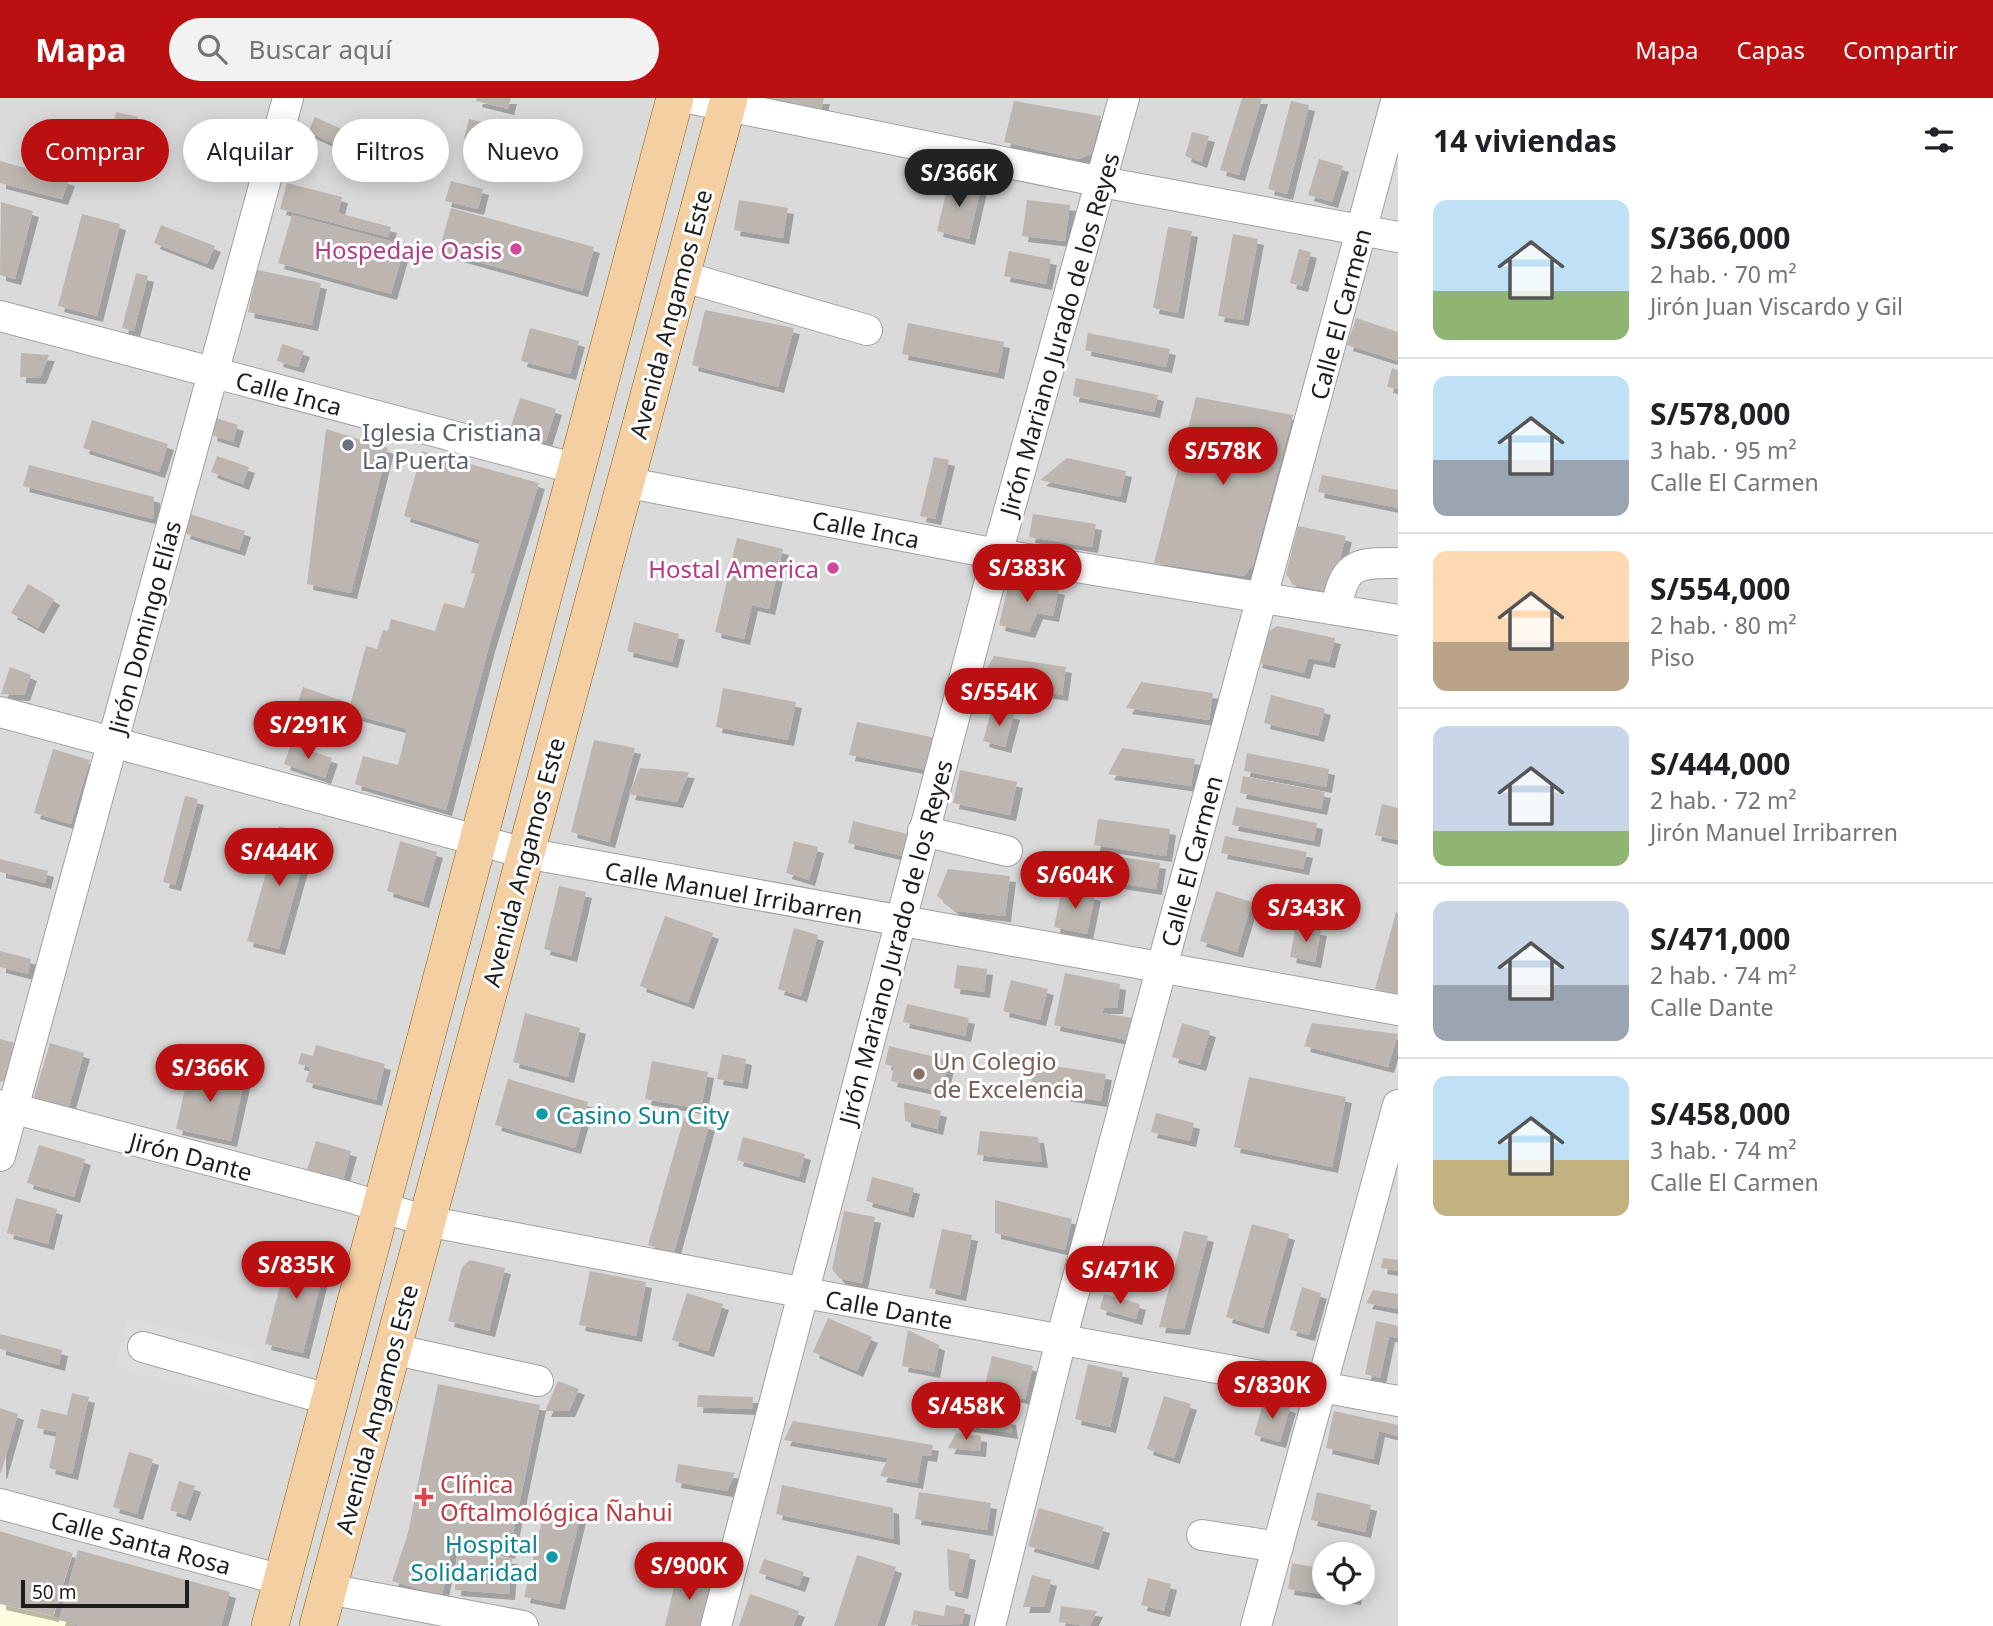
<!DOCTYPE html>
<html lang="es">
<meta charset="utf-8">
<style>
:root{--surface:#fff;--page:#f2f2f2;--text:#202124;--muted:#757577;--line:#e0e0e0;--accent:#ba1012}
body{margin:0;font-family:"Noto Sans",sans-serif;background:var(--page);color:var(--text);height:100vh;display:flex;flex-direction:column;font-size:26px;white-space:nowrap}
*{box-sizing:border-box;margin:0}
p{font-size:23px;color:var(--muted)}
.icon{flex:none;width:38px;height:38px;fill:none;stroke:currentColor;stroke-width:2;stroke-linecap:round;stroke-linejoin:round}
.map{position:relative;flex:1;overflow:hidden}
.drawer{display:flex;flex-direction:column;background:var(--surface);width:595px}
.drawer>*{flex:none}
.banner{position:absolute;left:21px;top:21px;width:665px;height:63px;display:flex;gap:14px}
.fabs{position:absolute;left:1312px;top:1444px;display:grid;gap:14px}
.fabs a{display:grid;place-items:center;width:63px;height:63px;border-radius:50%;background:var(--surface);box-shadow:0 4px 18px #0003;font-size:35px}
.scale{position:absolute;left:21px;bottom:18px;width:168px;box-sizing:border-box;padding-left:7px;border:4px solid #1d1d1d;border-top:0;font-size:19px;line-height:24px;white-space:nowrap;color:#1d1d1d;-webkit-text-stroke:5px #fff;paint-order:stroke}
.price{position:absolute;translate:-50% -60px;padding:0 16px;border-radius:24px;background:var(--accent);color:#fff;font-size:23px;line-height:46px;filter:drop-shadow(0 2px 4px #0008)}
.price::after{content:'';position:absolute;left:50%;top:42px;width:21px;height:16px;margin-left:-10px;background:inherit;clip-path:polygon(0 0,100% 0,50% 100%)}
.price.on{background:#222;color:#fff}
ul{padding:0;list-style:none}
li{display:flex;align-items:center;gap:21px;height:175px;padding:0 35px}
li+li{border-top:2px solid var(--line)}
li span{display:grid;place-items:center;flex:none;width:196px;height:140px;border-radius:14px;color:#555}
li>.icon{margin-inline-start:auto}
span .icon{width:84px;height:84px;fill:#fffc;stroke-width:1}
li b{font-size:30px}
h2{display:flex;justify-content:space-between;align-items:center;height:84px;padding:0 35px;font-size:30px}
.chip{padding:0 24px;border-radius:32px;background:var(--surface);box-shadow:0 4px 18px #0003;font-size:24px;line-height:63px}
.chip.on{background:var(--accent);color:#fff}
header{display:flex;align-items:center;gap:42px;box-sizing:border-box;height:98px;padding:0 35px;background:var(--accent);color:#fff}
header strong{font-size:33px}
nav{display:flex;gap:38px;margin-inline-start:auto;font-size:24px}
.search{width:490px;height:63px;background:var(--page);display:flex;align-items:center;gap:18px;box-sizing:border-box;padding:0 24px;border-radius:38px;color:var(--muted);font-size:26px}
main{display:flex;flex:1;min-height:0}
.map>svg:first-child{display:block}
</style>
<header>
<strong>Mapa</strong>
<div class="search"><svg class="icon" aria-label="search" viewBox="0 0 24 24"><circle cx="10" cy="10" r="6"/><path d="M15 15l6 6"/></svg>Buscar aquí</div>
<nav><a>Mapa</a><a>Capas</a><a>Compartir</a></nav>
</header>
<main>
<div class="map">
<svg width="1398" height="1528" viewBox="0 0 1398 1528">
<defs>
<filter id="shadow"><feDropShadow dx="6" dy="6" stdDeviation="0" flood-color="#0004"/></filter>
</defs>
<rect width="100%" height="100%" fill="#edeae4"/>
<path fill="#dbdada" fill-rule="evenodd" d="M0 0H1398V1528H0ZM1325 1456H1363V1494H1325Z"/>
<polygon fill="#fcfcde" points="0,1433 73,1455 54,1518 76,1528 0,1528"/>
<polygon fill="#ddd" points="127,1220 256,1252 244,1302 115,1270"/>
<g fill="#bdb6b0" filter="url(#shadow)">
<polygon points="477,0 511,0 508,11 476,3"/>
<polygon points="766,0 824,0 821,13"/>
<polygon points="1242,0 1262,0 1239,77 1220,72"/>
<polygon points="1014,3 1101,18 1091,56 1079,61 1004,44"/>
<polygon points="1291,3 1309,7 1287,96 1268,91"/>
<polygon points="116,14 138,19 135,35 113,31"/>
<polygon points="315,19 350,35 343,50 308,34"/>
<polygon points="469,21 501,29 495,49 464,41"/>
<polygon points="1192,34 1209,38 1201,64 1185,58"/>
<polygon points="187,51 243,65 240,78 184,64"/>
<polygon points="1319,61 1343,68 1332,104 1308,97"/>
<polygon points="0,63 69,82 62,101 0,85"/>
<polygon points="949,82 981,89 969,141 937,133"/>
<polygon points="451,83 483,91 478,111 445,103"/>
<polygon points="287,85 342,99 338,115 391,129 388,139 280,111"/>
<polygon points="739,102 788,110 783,140 734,132"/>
<polygon points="1027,102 1070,107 1065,143 1022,138"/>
<polygon points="1,104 33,113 15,181 0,177"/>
<polygon points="451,110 594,149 582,193 439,153"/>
<polygon points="82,116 120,126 97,218 58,208"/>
<polygon points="292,117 405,147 391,196 278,165"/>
<polygon points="161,127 215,148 207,166 154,145"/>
<polygon points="1168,129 1192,133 1178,215 1153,210"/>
<polygon points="1233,136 1258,141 1243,222 1218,218"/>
<polygon points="1299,151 1311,154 1302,188 1290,185"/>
<polygon points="1009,153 1051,161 1046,186 1004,178"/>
<polygon points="257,172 321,185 312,227 248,214"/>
<polygon points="136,175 148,178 134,233 122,230"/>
<polygon points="705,212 794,230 778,289 692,267"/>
<polygon points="1356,220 1398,234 1398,263 1347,247"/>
<polygon points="908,225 1004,244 998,275 902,256"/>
<polygon points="530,230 579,243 570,276 521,263"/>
<polygon points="1088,235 1170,251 1166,269 1085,252"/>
<polygon points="282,246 304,253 298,269 277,263"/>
<polygon points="21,255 49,257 40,280 20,279"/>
<polygon points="1392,270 1398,272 1398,291 1387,289"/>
<polygon points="1076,280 1158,297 1154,314 1073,298"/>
<polygon points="1196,299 1293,317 1253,467 1244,478 1154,465"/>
<polygon points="520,300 556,311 546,343 510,331"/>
<polygon points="216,320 238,327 233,344 211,337"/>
<polygon points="92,322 168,346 159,374 83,350"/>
<polygon points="326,331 388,350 351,495 307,486"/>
<polygon points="422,353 539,385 489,548 446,712 355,686 363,658 398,667 407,631 348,615 366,548 377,551 383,532 388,533 391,521 435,533 444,505 464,510 475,476 471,475 480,442 404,418"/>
<polygon points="217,358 249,369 243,386 211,374"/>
<polygon points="934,359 949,362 935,421 920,418"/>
<polygon points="1067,360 1126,373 1120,399 1040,382"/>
<polygon points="29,367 154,399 153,421 23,388"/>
<polygon points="1322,377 1398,392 1398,410 1318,394"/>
<polygon points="190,416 245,433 239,452 184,435"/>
<polygon points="1033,416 1096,426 1092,449 1029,439"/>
<polygon points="1298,428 1346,438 1331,494 1293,487 1286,476"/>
<polygon points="737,440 783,451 769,511 752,507 744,541 715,534"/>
<polygon points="1016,481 1059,491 1053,518 1037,515 1029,534 999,527 1008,488"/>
<polygon points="28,486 54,501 38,530 11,515"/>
<polygon points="634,524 679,536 672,564 627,553"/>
<polygon points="1277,528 1335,540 1329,564 1308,560 1304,575 1256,564 1263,537"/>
<polygon points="994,558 1066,569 1062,597 979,584"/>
<polygon points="10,569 31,577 24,597 1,596"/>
<polygon points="1141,584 1213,595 1209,622 1126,610"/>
<polygon points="303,589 343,603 336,624 296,610"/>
<polygon points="723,590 796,604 788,642 716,629"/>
<polygon points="1271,597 1325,611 1318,638 1264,625"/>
<polygon points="992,610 1014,616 1005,649 983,643"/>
<polygon points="857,624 936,640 928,672 849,657"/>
<polygon points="594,642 635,650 609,744 571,734"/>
<polygon points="291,646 332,660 325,680 284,666"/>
<polygon points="1122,650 1195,661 1191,688 1108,676"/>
<polygon points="53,651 90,662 71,726 34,715"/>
<polygon points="1247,655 1329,671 1326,689 1244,673"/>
<polygon points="640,670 689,674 677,704 629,696"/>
<polygon points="960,672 1017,684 1010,717 953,705"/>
<polygon points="1243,678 1325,694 1321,711 1240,695"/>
<polygon points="185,698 198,701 175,787 163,784"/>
<polygon points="1382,706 1398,710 1398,742 1375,737"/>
<polygon points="1236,709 1317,725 1314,743 1232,727"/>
<polygon points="1098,721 1170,731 1166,758 1094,747"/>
<polygon points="853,723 912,737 907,759 848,745"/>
<polygon points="279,728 311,737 279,851 247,843"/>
<polygon points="1225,738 1307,754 1303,771 1221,755"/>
<polygon points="400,743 437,754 423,804 387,793"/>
<polygon points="794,743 818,749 809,782 786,775"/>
<polygon points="1088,754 1160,765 1156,791 1084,780"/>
<polygon points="0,761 48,773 45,785 0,774"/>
<polygon points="948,771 1010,778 1005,818 956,813 937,798"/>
<polygon points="559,788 586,794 571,858 544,851"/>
<polygon points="1062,790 1095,797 1087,836 1054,829"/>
<polygon points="1216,793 1252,804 1237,854 1200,843"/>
<polygon points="1396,814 1398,815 1398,897 1375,891"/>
<polygon points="665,818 713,835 688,905 640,888"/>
<polygon points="1296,827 1321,832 1315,864 1290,859"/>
<polygon points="794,830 818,837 801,898 778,891"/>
<polygon points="0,853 31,861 28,876 0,869"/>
<polygon points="957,867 987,871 984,894 954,890"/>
<polygon points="1065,875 1120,886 1117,910 1104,910 1102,915 1133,920 1127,942 1054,927"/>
<polygon points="1011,882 1048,891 1040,922 1003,913"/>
<polygon points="907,906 969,920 965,938 903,924"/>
<polygon points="525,915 580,930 568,979 513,964"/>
<polygon points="1182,925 1210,933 1200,967 1172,959"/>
<polygon points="1312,925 1398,936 1388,969 1304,948"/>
<polygon points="0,941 19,946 8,982 0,984"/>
<polygon points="50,945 84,955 68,1012 33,1002"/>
<polygon points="316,947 385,966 376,1002 306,984 310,969 298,966 301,955 313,958"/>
<polygon points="889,948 949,962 942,994 891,983 894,969 885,966"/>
<polygon points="722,956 746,961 742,985 717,981"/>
<polygon points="652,963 708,974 701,1011 645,1001"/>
<polygon points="1034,965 1106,976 1101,1003 1030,992"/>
<polygon points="190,968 245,980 231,1043 176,1031"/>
<polygon points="1249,979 1346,999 1332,1069 1234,1049"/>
<polygon points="508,981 588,1004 575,1050 495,1027"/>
<polygon points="904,1004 941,1013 937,1031 905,1023"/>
<polygon points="1156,1015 1194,1025 1190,1043 1151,1034"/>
<polygon points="684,1020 709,1027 674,1154 648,1147"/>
<polygon points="980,1033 1038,1039 1042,1064 977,1057"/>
<polygon points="743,1039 805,1056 799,1079 737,1062"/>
<polygon points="316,1043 351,1053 343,1082 307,1072"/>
<polygon points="39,1047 85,1061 74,1099 27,1085"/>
<polygon points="872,1079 914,1090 908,1114 866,1103"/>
<polygon points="16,1100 57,1111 48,1146 7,1135"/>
<polygon points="995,1102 1072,1121 1065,1152 995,1135"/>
<polygon points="844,1113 875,1119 862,1185 840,1181 832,1171"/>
<polygon points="1252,1126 1289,1136 1263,1230 1226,1219"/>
<polygon points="942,1131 972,1137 960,1197 929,1190"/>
<polygon points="1184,1133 1208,1138 1184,1231 1159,1229"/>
<polygon points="290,1150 327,1160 303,1255 265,1246"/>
<polygon points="1383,1160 1398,1162 1398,1173 1381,1170"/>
<polygon points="470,1162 505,1170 489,1233 448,1223 462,1169"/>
<polygon points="590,1173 646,1184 636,1238 579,1227"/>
<polygon points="1302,1189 1321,1195 1309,1237 1290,1232"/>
<polygon points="1373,1192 1398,1196 1398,1211 1366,1205"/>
<polygon points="687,1195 723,1206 708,1253 672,1242"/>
<polygon points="1104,1196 1140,1206 1136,1221 1100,1211"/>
<polygon points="828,1220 872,1239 857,1273 813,1254"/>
<polygon points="1376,1223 1398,1228 1398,1240 1389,1238 1380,1280 1365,1276"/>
<polygon points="908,1232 939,1247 934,1274 902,1268"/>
<polygon points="0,1236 62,1252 59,1267 0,1251"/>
<polygon points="992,1258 1033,1268 1025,1301 984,1291"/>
<polygon points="1088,1266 1123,1274 1110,1329 1075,1321"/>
<polygon points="558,1283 579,1291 569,1313 545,1313"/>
<polygon points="438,1286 540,1307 509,1455 453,1443 442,1498 392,1483 408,1435"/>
<polygon points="72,1295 89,1299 72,1376 49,1370 57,1334 37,1330 41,1311 67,1317"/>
<polygon points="698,1297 753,1299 752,1311 697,1309"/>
<polygon points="1164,1298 1191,1306 1174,1360 1147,1351"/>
<polygon points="1264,1302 1290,1309 1280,1344 1254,1337"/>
<polygon points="0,1310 18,1316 1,1375 0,1374"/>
<polygon points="957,1312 1010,1321 1012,1335 955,1326"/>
<polygon points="1334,1313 1398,1327 1398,1338 1379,1333 1373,1361 1326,1350"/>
<polygon points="793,1323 933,1347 931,1358 922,1357 917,1385 880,1378 888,1360 784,1342"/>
<polygon points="956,1335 981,1338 980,1353 948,1350"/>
<polygon points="129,1354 153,1361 137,1416 113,1409"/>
<polygon points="678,1366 735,1375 727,1393 675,1384"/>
<polygon points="179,1383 195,1388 185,1417 170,1412"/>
<polygon points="782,1387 893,1410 894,1441 776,1416"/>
<polygon points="919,1394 991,1405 987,1432 915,1421"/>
<polygon points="1317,1394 1371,1407 1365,1434 1311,1422"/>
<polygon points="545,1410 580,1419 559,1506 524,1499"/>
<polygon points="1039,1410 1104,1429 1093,1466 1028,1448"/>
<polygon points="0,1433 73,1455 53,1518 0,1506"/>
<polygon points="947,1451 970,1456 962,1495 949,1492"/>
<polygon points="78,1452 230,1494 221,1528 81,1528 59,1522"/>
<polygon points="457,1457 512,1460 509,1496 455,1492"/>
<polygon points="857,1457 896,1469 877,1528 834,1528"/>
<polygon points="764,1461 804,1474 799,1488 759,1475"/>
<polygon points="1292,1465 1325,1471 1325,1494 1356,1494 1355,1501 1288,1491"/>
<polygon points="677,1476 713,1484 703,1528 665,1528"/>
<polygon points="1032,1477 1051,1482 1044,1509 1023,1509"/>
<polygon points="1148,1480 1171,1486 1164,1513 1141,1507"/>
<polygon points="750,1496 799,1513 793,1528 739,1528"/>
<polygon points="946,1507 965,1511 962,1526 911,1527 914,1512 944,1518"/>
<polygon points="1061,1508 1097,1513 1090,1528 1086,1528 1059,1524"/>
</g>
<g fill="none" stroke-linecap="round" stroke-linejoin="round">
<defs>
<g id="minor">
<polyline points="688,0 1102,84 1398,139"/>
<polyline points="681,178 867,232"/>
<polyline points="0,218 577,371"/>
<polyline points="624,384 997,456 1398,522"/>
<path d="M1336 511C1344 468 1354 464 1396 465"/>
<polyline points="0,614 525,755 1398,912"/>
<polyline points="923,733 1007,753"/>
<polyline points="0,1007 349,1099 426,1123 805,1195 1398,1303"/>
<polyline points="0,1058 288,0"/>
<polyline points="143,1249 331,1302"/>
<polyline points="392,1251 538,1283"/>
<polyline points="0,1406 282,1482"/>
<polyline points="1202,1437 1278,1449"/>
<polyline points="328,1491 523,1528"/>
<polyline points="716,1528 997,456 1124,0"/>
<polyline points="990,1528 1061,1242 1397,0"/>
<polyline points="1256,1528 1398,1007"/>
</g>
<g id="major">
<polyline points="270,1528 675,0"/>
<polyline points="318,1528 729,0"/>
</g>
</defs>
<use href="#minor" stroke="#a1a1a1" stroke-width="32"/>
<use href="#major" stroke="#8a5e0c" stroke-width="38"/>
<use href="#minor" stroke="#fff" stroke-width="30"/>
<use href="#major" stroke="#f4cfa2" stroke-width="37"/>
</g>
<g fill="#d1479c" stroke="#fff" stroke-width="2.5">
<circle cx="516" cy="151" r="7"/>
<circle cx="833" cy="470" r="7"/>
</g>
<circle fill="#6b7280" stroke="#fff" stroke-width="2.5" cx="348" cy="347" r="7"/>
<circle fill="#8d6e63" stroke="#fff" stroke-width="2.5" cx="919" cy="976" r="7"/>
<g fill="#0f9aa8" stroke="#fff" stroke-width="2.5">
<circle cx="542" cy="1016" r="7"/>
<circle cx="552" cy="1459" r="7"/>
</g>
<path fill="#e0444e" stroke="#fff" stroke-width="2.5" d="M420.5 1388.5h7v7h7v7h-7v7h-7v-7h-7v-7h7z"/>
<g text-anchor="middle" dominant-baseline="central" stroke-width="6" stroke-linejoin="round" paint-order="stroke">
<g font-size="24" fill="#b23c85" stroke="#fff" text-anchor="end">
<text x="502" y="151">Hospedaje Oasis</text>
<text x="819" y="470">Hostal America</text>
</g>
<g font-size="24" fill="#1d1d1d" stroke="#fff">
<text transform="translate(670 216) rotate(-75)">Avenida Angamos Este</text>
<text transform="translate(1340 216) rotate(-75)">Calle El Carmen</text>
<text transform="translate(1059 236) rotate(-74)">Jirón Mariano Jurado de los Reyes</text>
<text transform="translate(289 295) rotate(15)">Calle Inca</text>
<text transform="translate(866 431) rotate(11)">Calle Inca</text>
<text transform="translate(144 529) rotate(-75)">Jirón Domingo Elías</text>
<text transform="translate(1191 763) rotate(-75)">Calle El Carmen</text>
<text transform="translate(523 764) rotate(-75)">Avenida Angamos Este</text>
<text transform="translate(734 794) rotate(10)">Calle Manuel Irribarren</text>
<text transform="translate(895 844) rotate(-75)">Jirón Mariano Jurado de los Reyes</text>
<text transform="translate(191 1058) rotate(15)">Jirón Dante</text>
<text transform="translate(889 1211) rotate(10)">Calle Dante</text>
<text transform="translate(376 1311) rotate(-75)">Avenida Angamos Este</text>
<text transform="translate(141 1444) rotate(15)">Calle Santa Rosa</text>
</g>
<g font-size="24" fill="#5b616d" stroke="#fff" text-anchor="start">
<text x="362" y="333">Iglesia Cristiana<tspan x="362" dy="28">La Puerta</tspan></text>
</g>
<g font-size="24" fill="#785e54" stroke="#fff" text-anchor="start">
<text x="933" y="962">Un Colegio<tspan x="933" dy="28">de Excelencia</tspan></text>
</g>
<g font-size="24" fill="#0d838f" stroke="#fff" text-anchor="start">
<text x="556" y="1016">Casino Sun City</text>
<text x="538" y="1445" text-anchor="end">Hospital<tspan x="538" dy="28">Solidaridad</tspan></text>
</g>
<g font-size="24" fill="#be3a42" stroke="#fff" text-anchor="start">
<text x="440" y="1385">Clínica<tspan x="440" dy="28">Oftalmológica Ñahui</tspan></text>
</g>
</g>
</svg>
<div class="fabs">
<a><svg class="icon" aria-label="locate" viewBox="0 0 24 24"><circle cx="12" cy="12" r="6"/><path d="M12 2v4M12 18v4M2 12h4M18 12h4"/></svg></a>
</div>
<div class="scale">50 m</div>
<b class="price on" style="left:959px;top:111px">S/366K</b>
<b class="price" style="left:1223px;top:389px">S/578K</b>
<b class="price" style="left:1027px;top:506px">S/383K</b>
<b class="price" style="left:999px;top:630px">S/554K</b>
<b class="price" style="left:308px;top:663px">S/291K</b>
<b class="price" style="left:279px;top:790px">S/444K</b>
<b class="price" style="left:1075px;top:813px">S/604K</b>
<b class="price" style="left:1306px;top:846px">S/343K</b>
<b class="price" style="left:210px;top:1006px">S/366K</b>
<b class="price" style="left:296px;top:1203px">S/835K</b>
<b class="price" style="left:1120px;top:1208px">S/471K</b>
<b class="price" style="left:1272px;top:1323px">S/830K</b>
<b class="price" style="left:966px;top:1344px">S/458K</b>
<b class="price" style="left:689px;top:1504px">S/900K</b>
<div class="banner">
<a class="chip on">Comprar</a>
<a class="chip">Alquilar</a>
<a class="chip">Filtros</a>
<a class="chip">Nuevo</a>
</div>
</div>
<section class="drawer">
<h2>14 viviendas<svg class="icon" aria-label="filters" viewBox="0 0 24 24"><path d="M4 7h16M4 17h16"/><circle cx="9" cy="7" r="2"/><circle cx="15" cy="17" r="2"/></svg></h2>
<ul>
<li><span style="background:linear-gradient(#bfe0f5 65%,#8fb573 0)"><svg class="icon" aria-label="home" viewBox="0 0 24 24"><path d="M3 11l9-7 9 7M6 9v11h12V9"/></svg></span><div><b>S/366,000</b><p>2 hab. · 70 m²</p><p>Jirón Juan Viscardo y Gil</p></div></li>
<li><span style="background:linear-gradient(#bfe0f5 60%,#9aa5b1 0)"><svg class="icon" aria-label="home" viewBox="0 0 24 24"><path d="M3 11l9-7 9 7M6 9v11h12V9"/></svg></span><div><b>S/578,000</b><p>3 hab. · 95 m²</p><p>Calle El Carmen</p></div></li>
<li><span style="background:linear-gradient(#ffd9b3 65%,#b9a48a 0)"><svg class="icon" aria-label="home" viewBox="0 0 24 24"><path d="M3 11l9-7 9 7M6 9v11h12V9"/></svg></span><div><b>S/554,000</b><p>2 hab. · 80 m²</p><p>Piso</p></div></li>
<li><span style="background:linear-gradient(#c9d6e8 75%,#8fb573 0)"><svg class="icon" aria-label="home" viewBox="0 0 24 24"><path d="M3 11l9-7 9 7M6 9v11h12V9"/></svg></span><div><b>S/444,000</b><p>2 hab. · 72 m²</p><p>Jirón Manuel Irribarren</p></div></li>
<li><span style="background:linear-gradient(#c9d6e8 60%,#9aa5b1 0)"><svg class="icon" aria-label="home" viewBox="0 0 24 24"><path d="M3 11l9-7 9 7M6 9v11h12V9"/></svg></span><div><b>S/471,000</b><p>2 hab. · 74 m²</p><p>Calle Dante</p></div></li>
<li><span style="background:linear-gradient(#bfe0f5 60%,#c2b280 0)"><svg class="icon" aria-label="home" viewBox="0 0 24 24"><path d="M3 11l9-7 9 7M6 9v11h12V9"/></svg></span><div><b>S/458,000</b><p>3 hab. · 74 m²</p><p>Calle El Carmen</p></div></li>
</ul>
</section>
</main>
